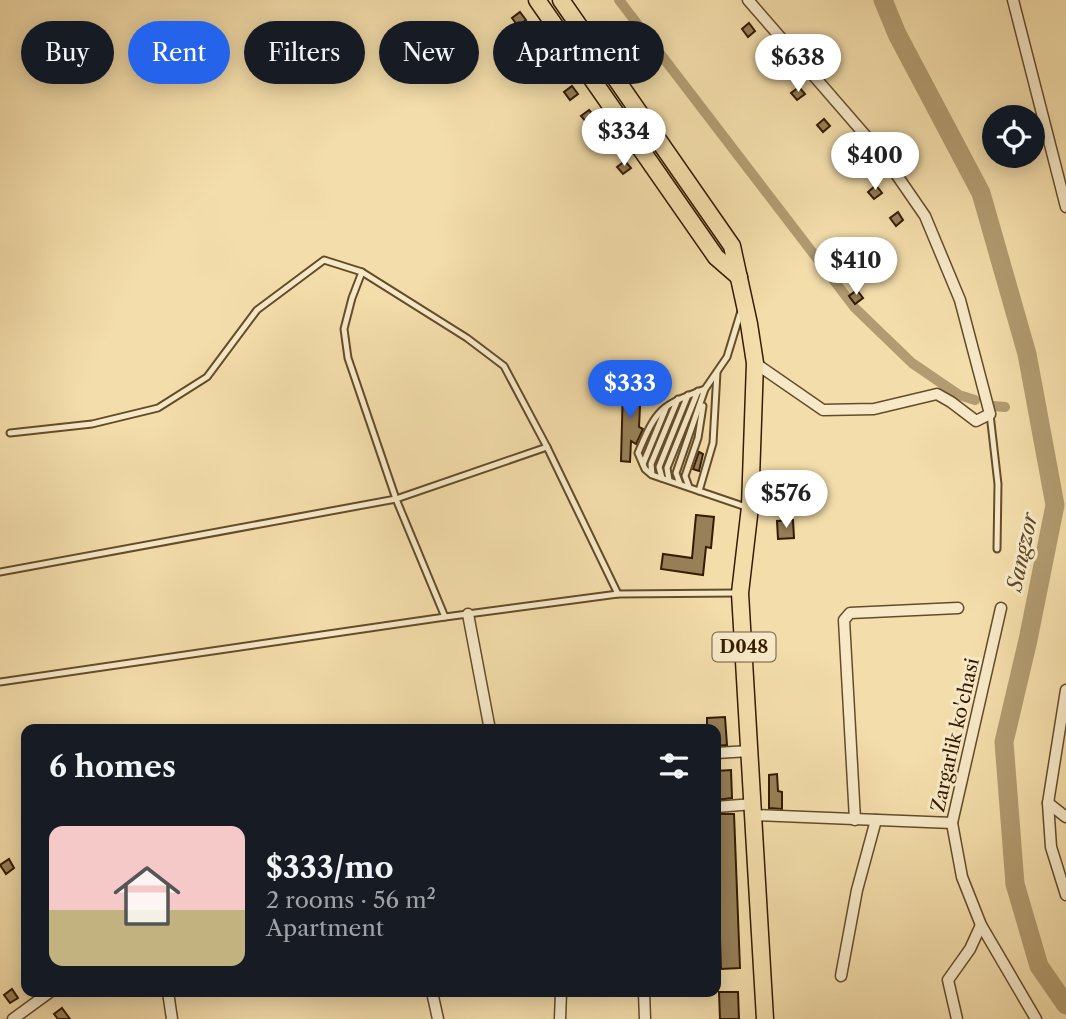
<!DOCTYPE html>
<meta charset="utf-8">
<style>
:root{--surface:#171b24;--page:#20242c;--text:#f1f3f6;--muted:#9ea1a6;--line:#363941;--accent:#2563eb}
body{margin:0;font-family:"Libre Caslon Text",serif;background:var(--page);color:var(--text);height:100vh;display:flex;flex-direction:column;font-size:26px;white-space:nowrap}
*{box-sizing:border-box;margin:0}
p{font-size:23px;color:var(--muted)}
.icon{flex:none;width:38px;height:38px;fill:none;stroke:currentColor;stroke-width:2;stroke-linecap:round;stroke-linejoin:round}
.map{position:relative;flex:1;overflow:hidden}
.panel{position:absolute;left:21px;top:724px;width:700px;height:273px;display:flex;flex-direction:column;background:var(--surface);border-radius:14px;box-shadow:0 4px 18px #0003}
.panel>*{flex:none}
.hud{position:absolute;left:21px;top:21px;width:700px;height:63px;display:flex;gap:14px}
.controls{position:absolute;left:982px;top:105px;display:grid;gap:14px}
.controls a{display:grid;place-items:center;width:63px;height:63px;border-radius:50%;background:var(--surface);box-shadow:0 4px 18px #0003;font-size:35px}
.price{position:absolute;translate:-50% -60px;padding:0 16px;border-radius:24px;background:#fff;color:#222;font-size:23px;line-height:46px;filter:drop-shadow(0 2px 4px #0008)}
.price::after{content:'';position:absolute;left:50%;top:42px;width:21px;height:16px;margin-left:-10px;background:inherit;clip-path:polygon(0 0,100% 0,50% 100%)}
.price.current{background:var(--accent);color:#fff}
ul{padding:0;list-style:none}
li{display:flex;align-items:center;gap:21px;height:175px;padding:0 28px}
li+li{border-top:2px solid var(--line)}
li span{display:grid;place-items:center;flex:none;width:196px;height:140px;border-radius:14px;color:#555}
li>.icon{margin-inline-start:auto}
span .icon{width:84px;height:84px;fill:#fffc;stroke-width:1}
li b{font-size:30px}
h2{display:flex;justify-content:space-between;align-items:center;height:84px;padding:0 28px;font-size:30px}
.tag{padding:0 24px;border-radius:32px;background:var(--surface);box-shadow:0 4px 18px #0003;font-size:24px;line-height:63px}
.tag.current{background:var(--accent);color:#fff}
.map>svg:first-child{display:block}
</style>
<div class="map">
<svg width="1066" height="1019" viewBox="0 0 1066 1019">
<rect width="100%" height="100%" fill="#f3ddaa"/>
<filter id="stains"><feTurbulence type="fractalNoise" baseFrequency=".00286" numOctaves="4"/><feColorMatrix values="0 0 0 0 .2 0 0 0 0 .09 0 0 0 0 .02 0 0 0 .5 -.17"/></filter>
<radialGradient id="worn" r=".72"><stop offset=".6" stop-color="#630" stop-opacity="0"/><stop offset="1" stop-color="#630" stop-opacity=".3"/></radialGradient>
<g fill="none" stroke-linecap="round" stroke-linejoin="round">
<g stroke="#b29b70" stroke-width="10">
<polyline points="619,0 855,308 912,363 959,395 975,400"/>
<polyline points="993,406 1005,407"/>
</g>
<polyline stroke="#b29b70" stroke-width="19" points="883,0 897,34 981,193 1027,354 1055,505 1028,640 1004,742 1015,884 1039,966 1066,1005"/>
</g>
<g fill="#988058" stroke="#351b00" stroke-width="2">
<polygon points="520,12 526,20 518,26 512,18"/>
<polygon points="749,23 755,31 748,37 742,29"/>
<polygon points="537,36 542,44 535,50 529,42"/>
<polygon points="773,53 779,61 771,67 765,59"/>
<polygon points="556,63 562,71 554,77 548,69"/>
<polygon points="572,86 578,94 570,100 564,92"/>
<polygon points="799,87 805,94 797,100 791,93"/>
<polygon points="589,110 595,117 587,123 581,116"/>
<polygon points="824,119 830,126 823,132 817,125"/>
<polygon points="605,132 611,140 603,146 597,138"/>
<polygon points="856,159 862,166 854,172 848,165"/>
<polygon points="625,161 631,168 623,174 617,167"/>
<polygon points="876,185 882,193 874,199 868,192"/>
<polygon points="898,212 903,220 896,226 890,218"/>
<polygon points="857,290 863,298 855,304 849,296"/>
<polygon points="623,386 641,387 639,427 643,429 636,444 631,441 630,462 621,461"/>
<polygon points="699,452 703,454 699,471 693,469"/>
<polygon points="696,515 714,517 711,548 706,547 703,575 661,569 663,554 692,558"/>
<polygon points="793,520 794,538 778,539 777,521"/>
<polygon points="725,717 727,745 716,746 716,730 707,730 707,718"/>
<polygon points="731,770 732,798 716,800 716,771"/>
<polygon points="777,774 778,791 782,792 782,809 769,808 769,775"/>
<polygon points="716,814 734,814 740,968 721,969"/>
<polygon points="9,859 14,868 6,874 0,865"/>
<polygon points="12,989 18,998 10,1003 4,995"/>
<polygon points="719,992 738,992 739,1019 720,1019"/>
<polygon points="62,1008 70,1019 58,1019 54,1014"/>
</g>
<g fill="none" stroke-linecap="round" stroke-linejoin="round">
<defs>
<g id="service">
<polyline points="362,272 352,298 344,329 348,358 396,499 445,617"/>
<path d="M705 389C660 406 657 408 638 453L645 469 652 475 749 508"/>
<polyline points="990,414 998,484 997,549"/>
<polyline points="10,433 92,424 158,408 207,377 257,310 324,260 362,272 467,338 504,366 547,447 618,594"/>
<polyline points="643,464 666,408"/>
<polyline points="652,474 651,464 678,399"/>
<polyline points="662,478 659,467 688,395"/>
<polyline points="669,480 667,468 698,391"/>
<polyline points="680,484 676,473 705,389 727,357 741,311"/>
<polyline points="689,487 685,476 698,438 703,406"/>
<polyline points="699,491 713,443 717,372"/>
<polyline points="0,572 396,499 547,447"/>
<polyline points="0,682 445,617 618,594 737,593"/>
</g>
<g id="minor">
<polyline points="748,0 885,158 925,216 960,300 990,414 976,421 951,402 937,394 874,409 823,410 755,363"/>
<polyline points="1013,0 1066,207"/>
<polyline points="1001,608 952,823 962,877 981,925 1036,1019"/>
<polyline points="468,614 490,730"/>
<polyline points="1066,690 1048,803 1051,847 1066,895"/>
<polyline points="716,753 750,751"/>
<polyline points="1048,803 1066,817"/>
<polyline points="716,807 753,804"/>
<polyline points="753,815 952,823"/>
<polyline points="855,820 844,620 850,613 958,608"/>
<polyline points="841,976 857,890 876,820"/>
<polyline points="168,992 172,1019"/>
<polyline points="432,992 438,1019"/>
<polyline points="644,992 645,1019"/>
<polyline points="13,1019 50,992"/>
<polyline points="560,1019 561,992"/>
<polyline points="957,1019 948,980 970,949 981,925"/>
</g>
<g id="primary">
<polyline points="537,0 716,257 739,277"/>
<polyline points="561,0 732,246 749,324 755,363 750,507 740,593 765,1019"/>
</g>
</defs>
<use href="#service" stroke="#644c2a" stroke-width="9"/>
<use href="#minor" stroke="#644c2a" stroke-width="13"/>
<use href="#primary" stroke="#351b00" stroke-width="19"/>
<use href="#service" stroke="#f7e9c8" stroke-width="5"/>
<use href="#minor" stroke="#f7e9c8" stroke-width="10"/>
<use href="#primary" stroke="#f3ddaa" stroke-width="16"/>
</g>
<g text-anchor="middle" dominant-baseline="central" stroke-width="6" stroke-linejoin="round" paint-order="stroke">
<rect fill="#f7e9c8" stroke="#6f593c" stroke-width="2" x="712.5" y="632.5" width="63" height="29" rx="5"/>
<g font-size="18" font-weight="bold" fill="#351b00">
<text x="744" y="647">D048</text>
</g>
<g font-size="19" fill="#351b00" stroke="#f7e9c8">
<text transform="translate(955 735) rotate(-77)">Zargarlik ko'chasi</text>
</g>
<g font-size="21" font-style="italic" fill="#614827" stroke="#f7e9c8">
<text transform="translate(1022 552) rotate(-78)">Sangzor</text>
</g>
</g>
<rect width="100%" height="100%" filter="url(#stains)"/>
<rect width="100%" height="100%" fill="url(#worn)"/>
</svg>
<div class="controls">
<a><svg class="icon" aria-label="locate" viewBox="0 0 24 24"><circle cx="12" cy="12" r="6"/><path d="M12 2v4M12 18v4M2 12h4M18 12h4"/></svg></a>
</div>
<b class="price" style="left:798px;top:94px">$638</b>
<b class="price" style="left:624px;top:168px">$334</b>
<b class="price" style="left:875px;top:192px">$400</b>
<b class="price" style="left:856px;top:297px">$410</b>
<b class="price current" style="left:630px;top:420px">$333</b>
<b class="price" style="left:786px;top:530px">$576</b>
<div class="hud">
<a class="tag">Buy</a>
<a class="tag current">Rent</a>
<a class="tag">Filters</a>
<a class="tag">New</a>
<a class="tag">Apartment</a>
</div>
<section class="panel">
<h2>6 homes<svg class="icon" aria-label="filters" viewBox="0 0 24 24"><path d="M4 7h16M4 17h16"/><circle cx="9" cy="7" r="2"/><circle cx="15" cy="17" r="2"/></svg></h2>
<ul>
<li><span style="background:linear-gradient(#f6c9c9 60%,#c2b280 0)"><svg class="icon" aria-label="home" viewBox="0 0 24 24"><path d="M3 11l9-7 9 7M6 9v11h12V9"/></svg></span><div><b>$333/mo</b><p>2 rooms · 56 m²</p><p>Apartment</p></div></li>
</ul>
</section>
</div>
